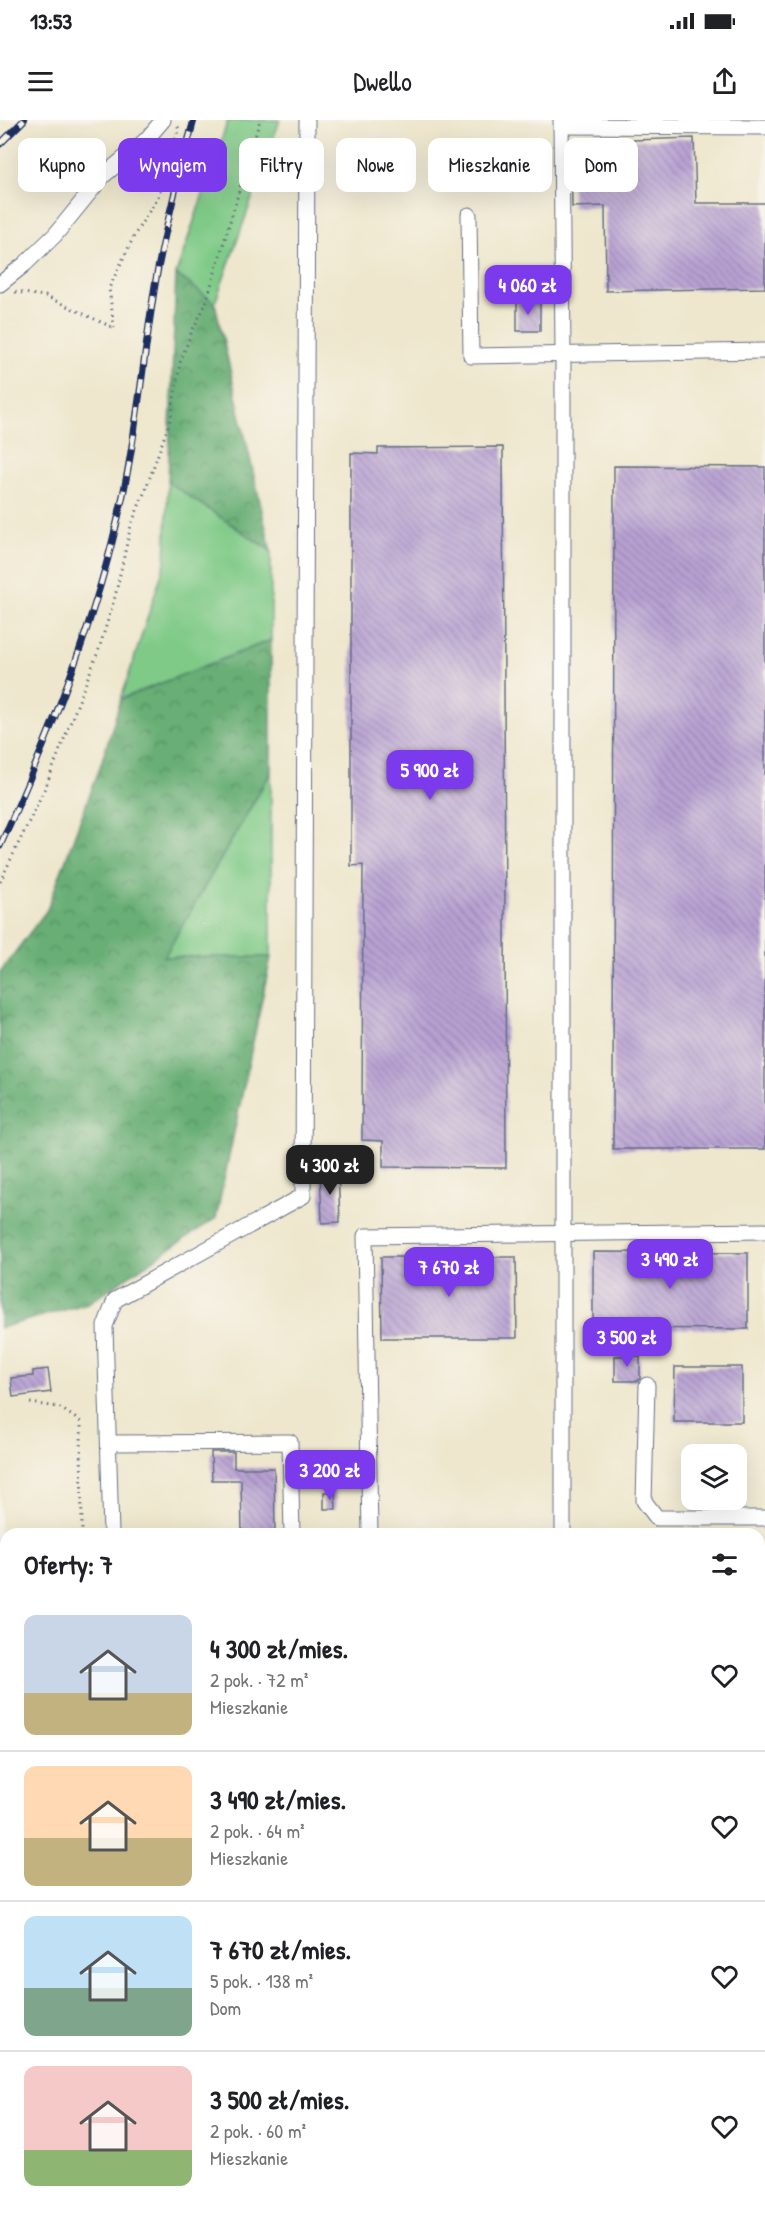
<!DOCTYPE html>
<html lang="pl">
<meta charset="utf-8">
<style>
:root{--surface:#fff;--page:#f2f2f2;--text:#202124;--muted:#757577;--line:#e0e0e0;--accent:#7c3aed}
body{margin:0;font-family:"Patrick Hand",sans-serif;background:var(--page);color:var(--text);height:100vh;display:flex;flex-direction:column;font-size:22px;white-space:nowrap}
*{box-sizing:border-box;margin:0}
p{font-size:20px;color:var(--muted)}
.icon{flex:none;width:33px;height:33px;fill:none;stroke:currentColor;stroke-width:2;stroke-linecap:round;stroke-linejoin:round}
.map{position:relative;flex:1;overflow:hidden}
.details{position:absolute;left:0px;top:1408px;width:765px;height:686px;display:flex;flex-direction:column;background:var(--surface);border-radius:18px 18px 0 0;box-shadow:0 6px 24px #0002}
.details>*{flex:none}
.hud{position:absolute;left:18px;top:18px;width:729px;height:54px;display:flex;gap:12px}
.buttons{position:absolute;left:681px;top:1324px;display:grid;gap:12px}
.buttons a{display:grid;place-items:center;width:66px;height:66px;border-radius:12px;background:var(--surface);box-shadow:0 6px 24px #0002;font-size:30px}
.price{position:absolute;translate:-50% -51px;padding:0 14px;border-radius:12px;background:var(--accent);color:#fff;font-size:20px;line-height:39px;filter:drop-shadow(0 2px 3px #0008)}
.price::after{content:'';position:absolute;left:50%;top:36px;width:18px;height:14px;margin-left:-9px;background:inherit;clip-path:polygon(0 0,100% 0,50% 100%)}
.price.selected{background:#222;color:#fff}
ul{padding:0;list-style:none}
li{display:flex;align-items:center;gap:18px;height:150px;padding:0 24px}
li+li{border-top:2px solid var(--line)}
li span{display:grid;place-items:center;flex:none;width:168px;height:120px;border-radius:12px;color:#555}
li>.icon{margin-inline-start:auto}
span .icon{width:72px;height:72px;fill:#fffc;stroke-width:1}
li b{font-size:26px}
h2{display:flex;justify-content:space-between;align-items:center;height:72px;padding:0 24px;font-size:26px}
.tag{padding:0 21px;border-radius:12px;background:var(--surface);box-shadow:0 6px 24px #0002;font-size:21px;line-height:54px}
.tag.selected{background:var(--accent);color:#fff}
.status{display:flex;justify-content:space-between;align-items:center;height:42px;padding:0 30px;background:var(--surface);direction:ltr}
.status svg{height:16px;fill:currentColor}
header{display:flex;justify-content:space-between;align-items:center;height:78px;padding:0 24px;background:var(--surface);font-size:27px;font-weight:600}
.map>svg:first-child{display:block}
</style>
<div class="status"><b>13:53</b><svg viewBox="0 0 49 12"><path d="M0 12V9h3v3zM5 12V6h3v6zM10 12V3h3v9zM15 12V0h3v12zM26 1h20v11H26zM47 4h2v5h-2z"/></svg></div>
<header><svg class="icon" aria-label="menu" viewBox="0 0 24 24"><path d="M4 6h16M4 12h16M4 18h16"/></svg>Dwello<svg class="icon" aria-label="share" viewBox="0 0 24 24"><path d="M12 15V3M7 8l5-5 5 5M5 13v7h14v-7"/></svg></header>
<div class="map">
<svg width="765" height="2093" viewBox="0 0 765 2093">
<defs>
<pattern id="forest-crowns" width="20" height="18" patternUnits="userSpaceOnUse" patternTransform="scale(1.5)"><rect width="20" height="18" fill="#67ae74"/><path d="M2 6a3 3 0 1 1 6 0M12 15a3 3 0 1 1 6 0" fill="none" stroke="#548e62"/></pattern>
<pattern id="building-back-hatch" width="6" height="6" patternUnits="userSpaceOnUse" patternTransform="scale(1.5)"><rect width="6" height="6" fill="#b8a1d3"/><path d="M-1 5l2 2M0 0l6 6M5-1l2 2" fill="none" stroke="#9584ae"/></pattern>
</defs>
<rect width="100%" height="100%" fill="#f7f3e8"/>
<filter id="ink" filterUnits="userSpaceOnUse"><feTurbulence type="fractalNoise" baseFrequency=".0167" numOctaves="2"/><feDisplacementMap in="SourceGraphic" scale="12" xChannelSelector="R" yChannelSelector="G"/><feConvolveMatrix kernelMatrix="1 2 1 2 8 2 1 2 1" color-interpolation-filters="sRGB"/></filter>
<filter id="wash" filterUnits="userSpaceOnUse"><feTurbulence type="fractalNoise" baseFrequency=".008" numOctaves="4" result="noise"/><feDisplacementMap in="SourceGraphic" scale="24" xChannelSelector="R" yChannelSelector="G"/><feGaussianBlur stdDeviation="1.35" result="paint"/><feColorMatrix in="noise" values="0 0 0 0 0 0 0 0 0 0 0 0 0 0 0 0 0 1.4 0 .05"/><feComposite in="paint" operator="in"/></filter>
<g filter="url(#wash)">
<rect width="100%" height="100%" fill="#eee7cd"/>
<g fill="#7fca87" stroke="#4d7c72" stroke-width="1.5">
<polygon points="228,0 280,0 215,183 176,154"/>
<polygon points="168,362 271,431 271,520 121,579 165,443"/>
<polygon points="271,652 271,837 164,837"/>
<polygon points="0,1925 6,1925 6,2088 106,2088 106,2093 0,2093"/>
</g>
<g fill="url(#forest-crowns)" stroke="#416e69" stroke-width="1.5">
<polygon points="176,154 215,183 271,431 168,362"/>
<polygon points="271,520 271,652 164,837 271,837 216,1098 88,1183 0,1208 0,852 47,790 100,647 121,579"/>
</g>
<g id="blocks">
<g fill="url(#building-back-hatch)">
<polygon points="694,18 696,83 765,83 765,168 606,171 605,86 572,87 571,22"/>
<rect x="517" y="182" width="23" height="29"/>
<polygon points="503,327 506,1048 383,1047 383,1021 362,1020 363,745 351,746 351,333 378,334 378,328"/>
<polygon points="614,346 765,347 765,1029 613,1029"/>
<polygon points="338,1048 340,1102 322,1103 320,1049"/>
<polygon points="593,1132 748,1133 748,1209 593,1208"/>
<polygon points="381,1137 516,1137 517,1218 382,1218"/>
<polygon points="615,1236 640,1236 640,1258 638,1261 615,1261"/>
<polygon points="675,1247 742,1247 742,1302 674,1302"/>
<polygon points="48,1249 51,1272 13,1277 11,1258 33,1256 33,1251"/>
<polygon points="211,1332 234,1332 234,1348 274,1348 275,1414 242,1414 241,1360 212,1360"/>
<polygon points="324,1372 335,1372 336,1389 324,1389"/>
</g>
</g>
</g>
<g filter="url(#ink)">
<use href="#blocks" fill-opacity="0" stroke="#656f85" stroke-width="1.5"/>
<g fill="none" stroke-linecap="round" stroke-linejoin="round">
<defs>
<g id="minor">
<polyline points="561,0 563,235 563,1414"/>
<polyline points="562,6 765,7"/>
<polyline points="469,95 471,236 765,231"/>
<polyline points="0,164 25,144 55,115 103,56 146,20 163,0"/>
<polyline points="647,1265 644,1381 657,1398 765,1398"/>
<polyline points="109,1323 290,1322 292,1414"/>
<polyline points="111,1414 105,1206 115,1180 303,1076 307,0"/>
<polyline points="370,1414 365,1116 765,1111"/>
<polyline points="759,1524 765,1520"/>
<polyline points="0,1891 6,1891"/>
<polyline points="114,2088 114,2093"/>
</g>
</defs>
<use href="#minor" stroke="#656f85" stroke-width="17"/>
<g stroke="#656f85" stroke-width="3" stroke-dasharray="1.5 4.5" stroke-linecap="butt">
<polyline points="15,172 45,176 114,208"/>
<polyline points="114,208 109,168 135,114 158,77 177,14 179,2"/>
<polyline points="0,762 46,666 99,529 115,477 131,405 145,371 171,298 180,243 192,211 205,186 260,0"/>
<polyline points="30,1283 59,1287 81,1302 82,1414"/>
<polyline points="759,1490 765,1487"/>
<polyline points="759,1498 765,1494"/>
</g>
<use href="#minor" stroke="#fff" stroke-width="15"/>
<defs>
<g id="rail">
<polyline points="0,24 24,0"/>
<path d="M0 726C51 613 98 496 123 375 138 304 144 231 156 159 166 105 179 53 194 0"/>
</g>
</defs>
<use href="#rail" stroke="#1b2f5e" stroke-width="7"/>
<use href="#rail" stroke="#f7f3e8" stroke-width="4.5" stroke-dasharray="14" stroke-linecap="butt"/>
</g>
</g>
</svg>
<div class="buttons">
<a><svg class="icon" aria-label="layers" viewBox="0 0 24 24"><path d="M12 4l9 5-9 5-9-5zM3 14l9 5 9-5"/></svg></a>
</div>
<b class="price" style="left:528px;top:196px">4 060 zł</b>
<b class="price" style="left:430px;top:681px">5 900 zł</b>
<b class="price selected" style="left:330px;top:1076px">4 300 zł</b>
<b class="price" style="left:670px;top:1170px">3 490 zł</b>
<b class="price" style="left:449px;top:1178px">7 670 zł</b>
<b class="price" style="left:627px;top:1248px">3 500 zł</b>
<b class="price" style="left:330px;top:1381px">3 200 zł</b>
<div class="hud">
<a class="tag">Kupno</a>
<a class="tag selected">Wynajem</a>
<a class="tag">Filtry</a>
<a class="tag">Nowe</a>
<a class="tag">Mieszkanie</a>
<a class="tag">Dom</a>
</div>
<section class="details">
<h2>Oferty: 7<svg class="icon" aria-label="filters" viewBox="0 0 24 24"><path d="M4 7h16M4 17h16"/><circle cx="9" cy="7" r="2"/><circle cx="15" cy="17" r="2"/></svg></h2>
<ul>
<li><span style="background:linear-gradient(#c9d6e8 65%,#c2b280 0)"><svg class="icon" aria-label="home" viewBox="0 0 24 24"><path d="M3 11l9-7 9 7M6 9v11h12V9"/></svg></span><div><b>4 300 zł/mies.</b><p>2 pok. · 72 m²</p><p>Mieszkanie</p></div><svg class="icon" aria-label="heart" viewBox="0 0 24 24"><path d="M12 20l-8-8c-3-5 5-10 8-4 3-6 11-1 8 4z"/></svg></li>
<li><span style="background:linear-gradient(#ffd9b3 60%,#c2b280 0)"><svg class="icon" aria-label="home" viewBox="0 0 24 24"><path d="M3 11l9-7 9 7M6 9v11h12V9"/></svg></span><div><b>3 490 zł/mies.</b><p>2 pok. · 64 m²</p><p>Mieszkanie</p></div><svg class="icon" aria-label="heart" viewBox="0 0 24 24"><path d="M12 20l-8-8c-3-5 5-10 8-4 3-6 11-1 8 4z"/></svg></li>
<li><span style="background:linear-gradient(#bfe0f5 60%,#7fa58c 0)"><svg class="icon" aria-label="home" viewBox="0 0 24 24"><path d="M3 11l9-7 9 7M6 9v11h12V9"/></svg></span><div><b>7 670 zł/mies.</b><p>5 pok. · 138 m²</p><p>Dom</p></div><svg class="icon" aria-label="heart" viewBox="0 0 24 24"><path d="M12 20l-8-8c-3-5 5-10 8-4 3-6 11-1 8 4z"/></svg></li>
<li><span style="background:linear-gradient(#f6c9c9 70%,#8fb573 0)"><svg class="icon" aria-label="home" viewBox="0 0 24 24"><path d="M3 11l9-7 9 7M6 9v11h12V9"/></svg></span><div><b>3 500 zł/mies.</b><p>2 pok. · 60 m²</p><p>Mieszkanie</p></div><svg class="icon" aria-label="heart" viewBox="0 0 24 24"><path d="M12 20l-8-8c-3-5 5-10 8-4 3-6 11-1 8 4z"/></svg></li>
</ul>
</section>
</div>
